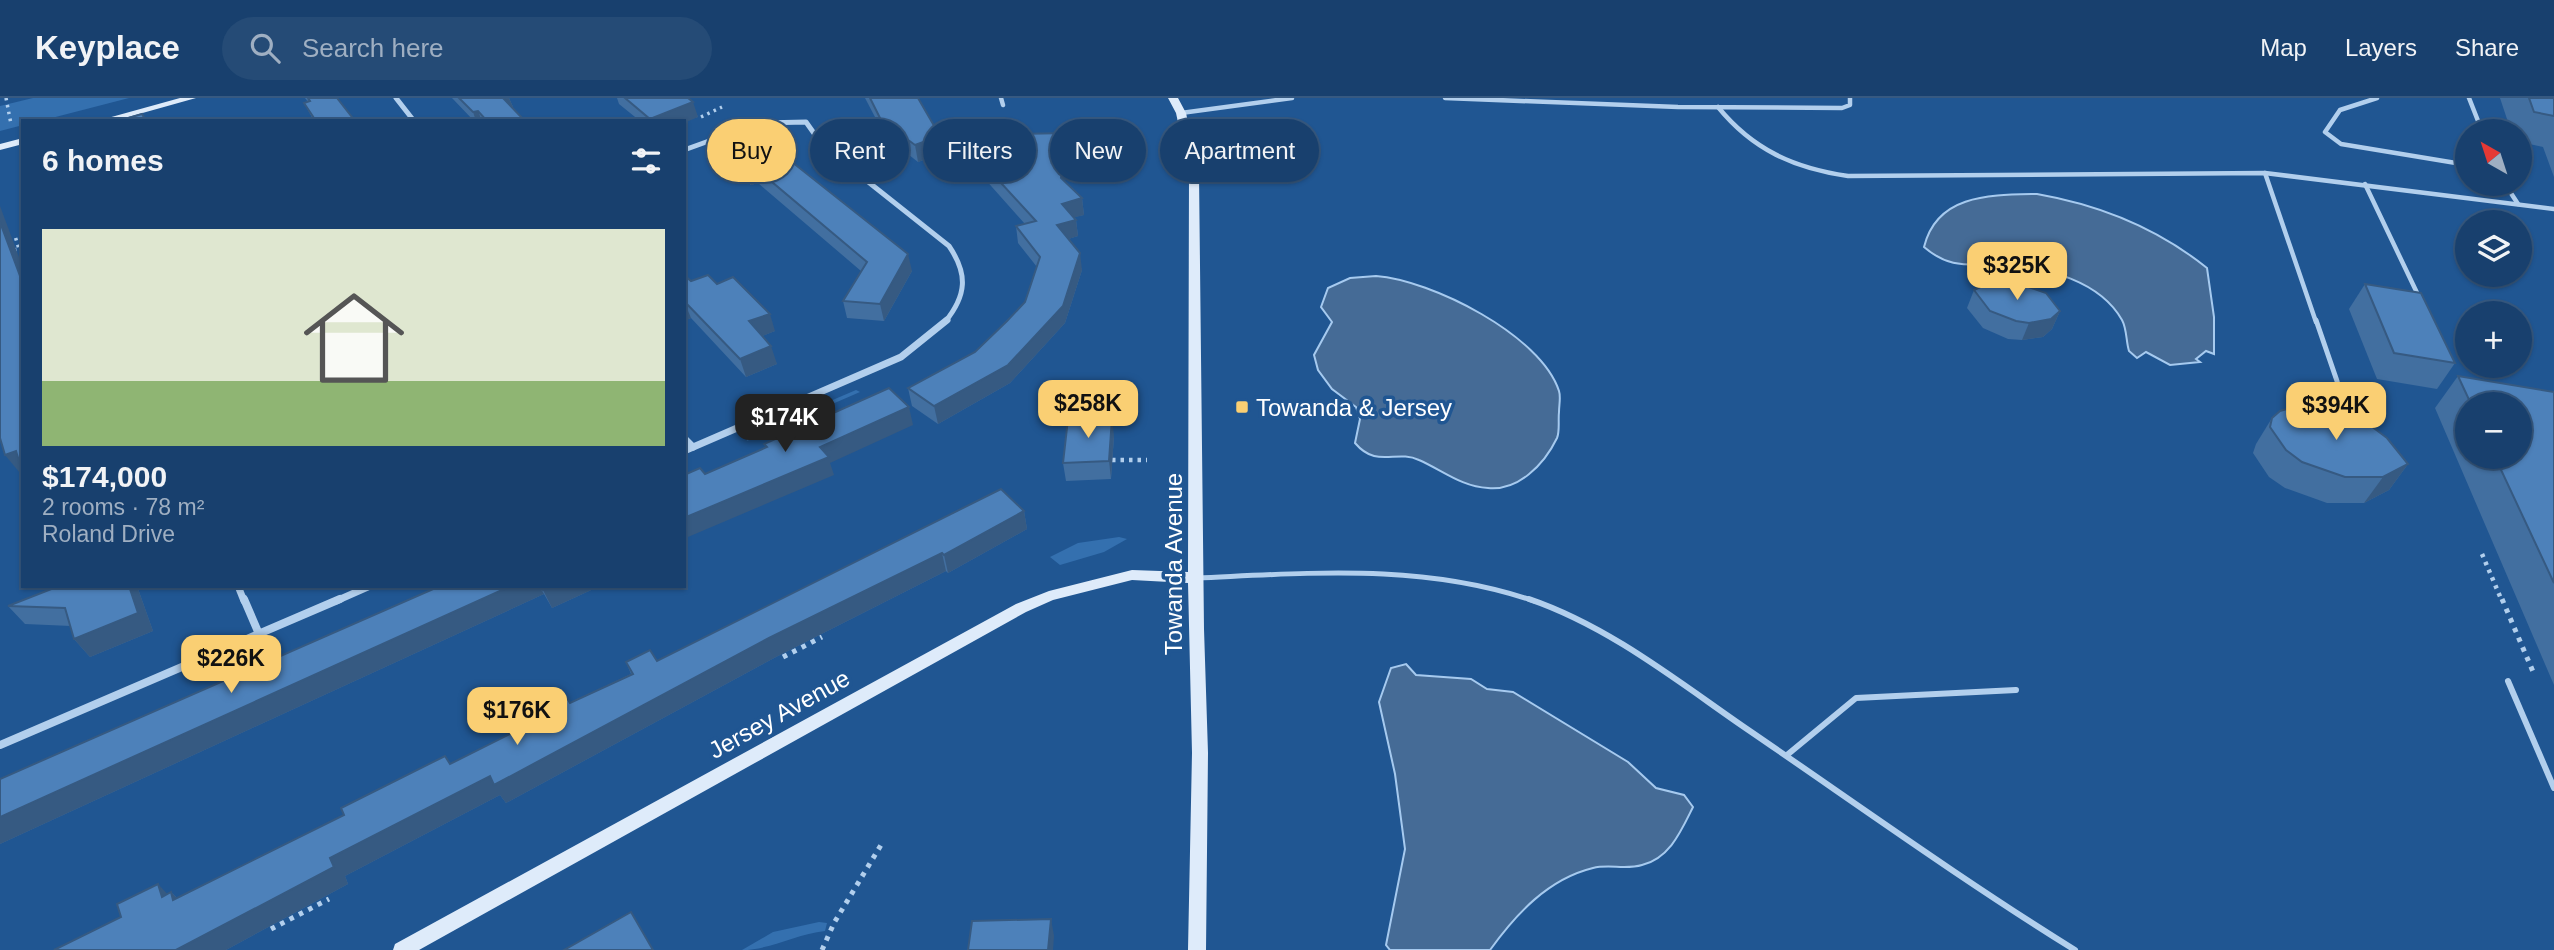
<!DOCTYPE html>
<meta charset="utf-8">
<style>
:root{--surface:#18406e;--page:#254b76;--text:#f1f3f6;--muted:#9fafc2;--line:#365981;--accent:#facf73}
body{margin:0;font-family:Arial,sans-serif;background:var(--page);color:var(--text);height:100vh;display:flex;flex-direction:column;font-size:26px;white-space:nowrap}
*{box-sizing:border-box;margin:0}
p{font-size:23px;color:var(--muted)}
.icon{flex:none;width:38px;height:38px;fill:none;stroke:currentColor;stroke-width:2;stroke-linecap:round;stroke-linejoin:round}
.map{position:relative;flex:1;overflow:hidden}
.details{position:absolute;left:21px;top:21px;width:665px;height:469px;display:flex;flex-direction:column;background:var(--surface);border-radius:0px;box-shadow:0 2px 5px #0004,0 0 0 2px var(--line)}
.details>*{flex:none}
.top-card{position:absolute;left:707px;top:21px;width:665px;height:63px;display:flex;gap:14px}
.needle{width:46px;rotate:321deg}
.buttons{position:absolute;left:2455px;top:21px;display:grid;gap:14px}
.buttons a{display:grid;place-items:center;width:77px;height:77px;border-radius:50%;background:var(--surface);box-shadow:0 2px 5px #0004,0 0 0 2px var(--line);font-size:35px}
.price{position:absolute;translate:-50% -60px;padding:0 16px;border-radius:14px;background:var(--accent);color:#111;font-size:23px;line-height:46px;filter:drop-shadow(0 2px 4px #0008)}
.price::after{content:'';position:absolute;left:50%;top:42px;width:21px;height:16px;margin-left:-10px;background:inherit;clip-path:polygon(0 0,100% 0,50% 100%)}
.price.active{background:#222;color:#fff}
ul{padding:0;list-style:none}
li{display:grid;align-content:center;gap:14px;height:371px;padding:0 21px}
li+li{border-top:2px solid var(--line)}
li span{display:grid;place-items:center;height:217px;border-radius:0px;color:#555}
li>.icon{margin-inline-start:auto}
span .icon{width:126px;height:126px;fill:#fffc;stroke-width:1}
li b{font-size:30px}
h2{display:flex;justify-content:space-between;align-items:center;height:84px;padding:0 21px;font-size:30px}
.tag{padding:0 24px;border-radius:32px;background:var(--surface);box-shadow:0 2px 5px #0004,0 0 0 2px var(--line);font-size:24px;line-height:63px}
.tag.active{background:var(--accent);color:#111}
header{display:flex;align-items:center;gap:42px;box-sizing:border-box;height:98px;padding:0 35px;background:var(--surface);border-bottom:2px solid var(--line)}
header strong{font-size:33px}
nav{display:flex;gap:38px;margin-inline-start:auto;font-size:24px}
.search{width:490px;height:63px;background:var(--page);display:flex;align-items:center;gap:18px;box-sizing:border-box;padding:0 24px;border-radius:38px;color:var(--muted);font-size:26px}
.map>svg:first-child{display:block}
</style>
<header>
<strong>Keyplace</strong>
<div class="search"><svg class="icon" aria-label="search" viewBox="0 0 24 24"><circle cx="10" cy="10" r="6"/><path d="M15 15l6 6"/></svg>Search here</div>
<nav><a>Map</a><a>Layers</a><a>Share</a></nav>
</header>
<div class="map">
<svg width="2554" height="852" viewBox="0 0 2554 852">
<rect width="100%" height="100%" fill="#205692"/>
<g fill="#3470af">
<polygon points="33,0 129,0 40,23 23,23 23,27 0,33 0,8"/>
<polygon points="856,292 860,294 747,343 746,339"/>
<polygon points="1119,439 1127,441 1104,454 1060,467 1050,459 1078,445"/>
<path d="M819 824 827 825 825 833C796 836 770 852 742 852L773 834Z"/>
</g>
<g fill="#456b96" stroke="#a6caef" stroke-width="2">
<path d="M2037 96C2100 107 2156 129 2207 170L2214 219V256L2206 253 2196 261 2200 264 2170 267 2146 254 2137 260 2129 253C2126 244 2127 231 2122 222 2100 183 2046 169 2005 167 1971 165 1952 173 1924 149 1937 96 1990 97 2037 96Z"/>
<path d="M1376 178C1431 182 1541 237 1559 293 1561 299 1559 307 1559 314 1558 322 1560 333 1557 340 1544 367 1518 393 1488 390 1462 389 1442 372 1419 362 1396 351 1377 371 1355 345L1360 321 1356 309 1332 291 1318 272 1314 257 1332 224 1321 209 1328 190 1350 180Z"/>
<path d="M1406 566 1416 577 1471 581 1487 591 1513 594 1628 664 1656 690 1684 697 1693 709C1681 733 1670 760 1642 767 1626 772 1609 766 1593 770 1548 781 1516 816 1490 852H1390L1386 847 1405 751 1395 676 1379 604 1391 570Z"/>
</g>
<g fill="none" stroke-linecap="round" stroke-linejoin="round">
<g stroke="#b2cfed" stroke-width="3.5" stroke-dasharray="2.5 4.5" stroke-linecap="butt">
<polyline points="6,0 11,26"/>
<polyline points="701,19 722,9"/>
<polyline points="14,152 19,151 15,138"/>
<polyline points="685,224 691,221"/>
</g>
<g stroke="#b2cfed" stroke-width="4.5" stroke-dasharray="3.5 5" stroke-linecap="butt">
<polyline points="684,224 689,222"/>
<polyline points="1112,362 1147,362"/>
<polyline points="2482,456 2502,503"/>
</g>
<g stroke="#b2cfed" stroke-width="5" stroke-dasharray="4.5 6" stroke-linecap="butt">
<polyline points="2502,501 2534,576"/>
<polyline points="783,559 822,539"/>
<polyline points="271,831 329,801"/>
<polyline points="822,852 834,825 881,747"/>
</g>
<g stroke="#b2cfed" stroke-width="4.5">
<polyline points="1001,0 1003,7"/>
<polyline points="1445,0 1678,9 1842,10 1850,7 1850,0"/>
<polyline points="2377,0 2340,12 2325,34 2341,46 2468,67"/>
<polyline points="2469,0 2482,33"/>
<path d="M1718 9C1753 52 1794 70 1848 78L2265 75 2554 111"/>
<polyline points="1181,15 1292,0"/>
<polyline points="2265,75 2316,224"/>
<polyline points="2365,86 2419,199"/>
<polyline points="2505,86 2518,106"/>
</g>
<g stroke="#b2cfed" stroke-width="5">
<polyline points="2316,222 2337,283 2346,321"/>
<path d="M1197 480C1312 475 1423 465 1534 503"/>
</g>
<g stroke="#b2cfed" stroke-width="6">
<path d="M1529 501C1608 528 1676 582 1744 629 1854 704 1962 782 2075 852"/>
<polyline points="2508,583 2554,690"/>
<polyline points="1787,657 1856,600 2016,592"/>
</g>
<g stroke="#b2cfed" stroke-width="5">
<polyline points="396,0 414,23"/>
<path d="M684 52 759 25 806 24 823 48 949 148C968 176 967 197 945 224"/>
</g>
<g stroke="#b2cfed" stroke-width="7">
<polyline points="684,340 693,349"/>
<polyline points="684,353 901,259 947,222"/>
<polyline points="238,488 244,503"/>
<polyline points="336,503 370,488"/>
</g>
<g stroke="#b2cfed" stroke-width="8">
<polyline points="244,501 259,536"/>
<polyline points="0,647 340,501"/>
</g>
<g fill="#deebfa" fill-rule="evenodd">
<polygon points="180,0 196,0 114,23 97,23"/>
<polygon points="1168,0 1178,0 1186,15 1199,76 1204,531 1208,655 1206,852 1188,852 1192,655 1188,485 1132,482 1053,502 1026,514 419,852 393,852 395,846 1016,506 1049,493 1132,472 1188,474 1189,76 1176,15"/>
<polygon points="23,40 23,46 0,52 0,46"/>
</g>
</g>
<g fill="#426fa0" fill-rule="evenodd">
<polygon points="305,0 337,0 355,23 314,23 304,5 308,4"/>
<polygon points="452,0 509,0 513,9 511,9 525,23 474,23"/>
<polygon points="617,0 688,0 698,19 684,23 640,23 619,6"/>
<polygon points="865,0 918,0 943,55 918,64 885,38"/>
<polygon points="2500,0 2554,0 2554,79 2543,49 2520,44 2520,33 2511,33"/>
<polygon points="752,36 912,173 884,223 847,220 843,203 861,173 758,85 751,87 724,63 719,47"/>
<polygon points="957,37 1070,51 1065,83 1082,100 1084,117 1074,119 1076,122 1078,138 1068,141 1082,172 1065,225 1010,285 938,326 912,308 908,290 975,254 1025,204 1037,169 1018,145 1016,128 1025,126 960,53"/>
<polygon points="684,177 691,183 717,186 775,233 762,238 777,266 746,279 691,220 684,223"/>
<polygon points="2365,186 2455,265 2437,291 2377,281 2349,211"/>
<polygon points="1974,192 2060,213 2052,231 2043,239 2022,242 2008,241 1983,230 1967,210"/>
<path d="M2458 278 2554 294V587L2435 310ZM2468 306H2520V359H2468Z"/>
<polygon points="2316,309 2408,366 2389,392 2364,405 2327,405 2285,390 2269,379 2253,355 2256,346 2272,320"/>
<polygon points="1114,338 1111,381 1066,383 1063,365"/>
<polygon points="1024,413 1027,431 948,475 946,473 776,559 506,705 500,697 345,778 348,786 226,852 54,852 171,794 177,800 450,666 570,605 631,576 626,564 657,563"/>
<polygon points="59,488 137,488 153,533 90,559 74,541 71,528 25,526 8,508"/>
<polygon points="440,488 600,488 552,510 544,496 0,746 0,681"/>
</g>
<g fill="#365a82">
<polygon points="501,0 509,0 513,9 505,11"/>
<polygon points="693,4 698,19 684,25 684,23 651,23 650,21"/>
<polygon points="478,13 482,23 476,23 473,14"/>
<polygon points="1068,35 1070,51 1063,96 1061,80"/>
<polygon points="940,38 943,55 918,64 915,47"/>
<polygon points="753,68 758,85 751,87 746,71"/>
<polygon points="1082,100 1084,117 1064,122 1062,106"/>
<polygon points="0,108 23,170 23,186 0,124"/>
<polygon points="1076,122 1078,138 1059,144 1057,127"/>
<polygon points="1080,155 1082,172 1065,225 1010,285 938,326 934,308"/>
<polygon points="908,156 912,173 884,223 880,206"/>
<polygon points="684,203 691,220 684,223"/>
<polygon points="2060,213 2052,231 2043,239 2022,242 2029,225"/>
<polygon points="770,216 775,233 755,241 749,223"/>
<polygon points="771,248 777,266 746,279 740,261"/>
<polygon points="909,309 913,327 830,365 834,377 688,439 684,429 684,420 820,349"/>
<polygon points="1112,320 1114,338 1111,381 1109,363"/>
<polygon points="16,353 23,361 23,374 20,375 5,357"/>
<polygon points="2408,366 2389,392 2364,405 2383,379"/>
<polygon points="1024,413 1027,431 948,475 944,457"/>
<polygon points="942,455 946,473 776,559 506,705 500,697 345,778 348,786 226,852 176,852 330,760 490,678"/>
<polygon points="129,488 137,488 153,533 90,559 74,541"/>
<polygon points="511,488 539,488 544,496 0,746 0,719"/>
<polygon points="551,488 600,488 552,510 543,492"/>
<polygon points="158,786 173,802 171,794 188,812 162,799"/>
<polygon points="1051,821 1054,838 1053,852 1048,852"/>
</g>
<g fill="#4d81ba" stroke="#365a82" stroke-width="2">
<polygon points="308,0 337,0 355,23 316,23 304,5 310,3"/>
<polygon points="459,0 503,0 525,23 487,23 478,13 473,14"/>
<polygon points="625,0 688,0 693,4 650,21"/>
<polygon points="870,0 918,0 940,38 915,47 881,22"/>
<polygon points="2529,0 2554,0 2554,18 2534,14"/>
<polygon points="142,16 146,23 118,23"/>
<polygon points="1068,35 1061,80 1082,100 1062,106 1076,122 1057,127 1080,155 1063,208 1008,267 934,308 908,290 975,254 1007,223 1025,204 1040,159 1016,128 1036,123 957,37"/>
<polygon points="752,36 764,46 768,45 908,156 880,206 843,203 867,164 753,68 746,71 719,47"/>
<polygon points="0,124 23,186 23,365 20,366 16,353 5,357 0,340"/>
<polygon points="684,177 691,183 708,177 717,186 733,179 770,216 749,223 771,248 740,261 684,203"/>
<polygon points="2011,183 2046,195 2060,213 2051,221 2029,225 2016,223 1990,213 1974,192 1989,185"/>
<polygon points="2365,186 2421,195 2455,265 2394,255"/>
<polygon points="2458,278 2554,294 2554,485 2495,359 2520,359 2520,306 2471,306"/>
<polygon points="889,290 909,309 820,349 829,359 684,420 684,377 700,370 705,376 767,349 764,346"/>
<polygon points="2314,303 2316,309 2351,319 2371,328 2387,340 2408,366 2383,379 2345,379 2302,364 2286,352 2270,329 2272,320 2280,313"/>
<polygon points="1112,320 1109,363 1063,365 1068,321"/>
<polygon points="1001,391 1024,413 944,457 942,455 769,540 494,687 490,678 330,760 334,769 176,852 54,852 121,819 117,806 158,786 162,799 171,794 173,802 344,717 341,710 445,658 450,666 540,621 535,611 565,597 570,605 633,576 626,564 650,552 657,563"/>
<polygon points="59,488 129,488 138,515 74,541 65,510 8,508"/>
<polygon points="440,488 511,488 0,719 0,681"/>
<polygon points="541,488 551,488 543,492"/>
<polygon points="631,814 653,852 564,852"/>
<polygon points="1051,821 1048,852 968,852 972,823"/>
</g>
<rect fill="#facf73" stroke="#205692" stroke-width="2.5" x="1235" y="302" width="14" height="14" rx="3.5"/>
<g text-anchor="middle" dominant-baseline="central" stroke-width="7" stroke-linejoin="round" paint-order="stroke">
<g font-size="24" fill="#fff" stroke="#205692" text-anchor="start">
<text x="1256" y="309">Towanda &amp; Jersey</text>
</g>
<g font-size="24" fill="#fff" stroke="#205692">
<text transform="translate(1173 466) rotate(-90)">Towanda Avenue</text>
<text transform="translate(779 616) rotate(-29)">Jersey Avenue</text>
</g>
</g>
</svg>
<div class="buttons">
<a><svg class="needle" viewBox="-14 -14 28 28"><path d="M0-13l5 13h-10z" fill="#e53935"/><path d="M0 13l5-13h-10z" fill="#9fafc2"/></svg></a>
<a><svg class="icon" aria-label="layers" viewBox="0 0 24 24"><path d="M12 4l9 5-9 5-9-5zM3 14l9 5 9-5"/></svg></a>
<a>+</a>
<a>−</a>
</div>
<b class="price" style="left:2017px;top:204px">$325K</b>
<b class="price" style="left:1088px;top:342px">$258K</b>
<b class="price" style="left:2336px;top:344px">$394K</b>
<b class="price active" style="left:785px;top:356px">$174K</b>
<b class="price" style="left:231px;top:597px">$226K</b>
<b class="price" style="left:517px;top:649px">$176K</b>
<div class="top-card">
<a class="tag active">Buy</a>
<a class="tag">Rent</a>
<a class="tag">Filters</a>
<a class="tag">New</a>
<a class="tag">Apartment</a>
</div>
<section class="details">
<h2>6 homes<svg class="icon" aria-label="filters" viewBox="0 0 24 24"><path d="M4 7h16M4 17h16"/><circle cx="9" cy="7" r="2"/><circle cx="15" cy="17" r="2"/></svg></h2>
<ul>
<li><span style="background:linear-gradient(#dfe7d0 70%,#8fb573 0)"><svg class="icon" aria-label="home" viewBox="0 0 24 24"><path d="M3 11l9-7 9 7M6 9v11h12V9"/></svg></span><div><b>$174,000</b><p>2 rooms · 78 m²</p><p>Roland Drive</p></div></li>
</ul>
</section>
</div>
